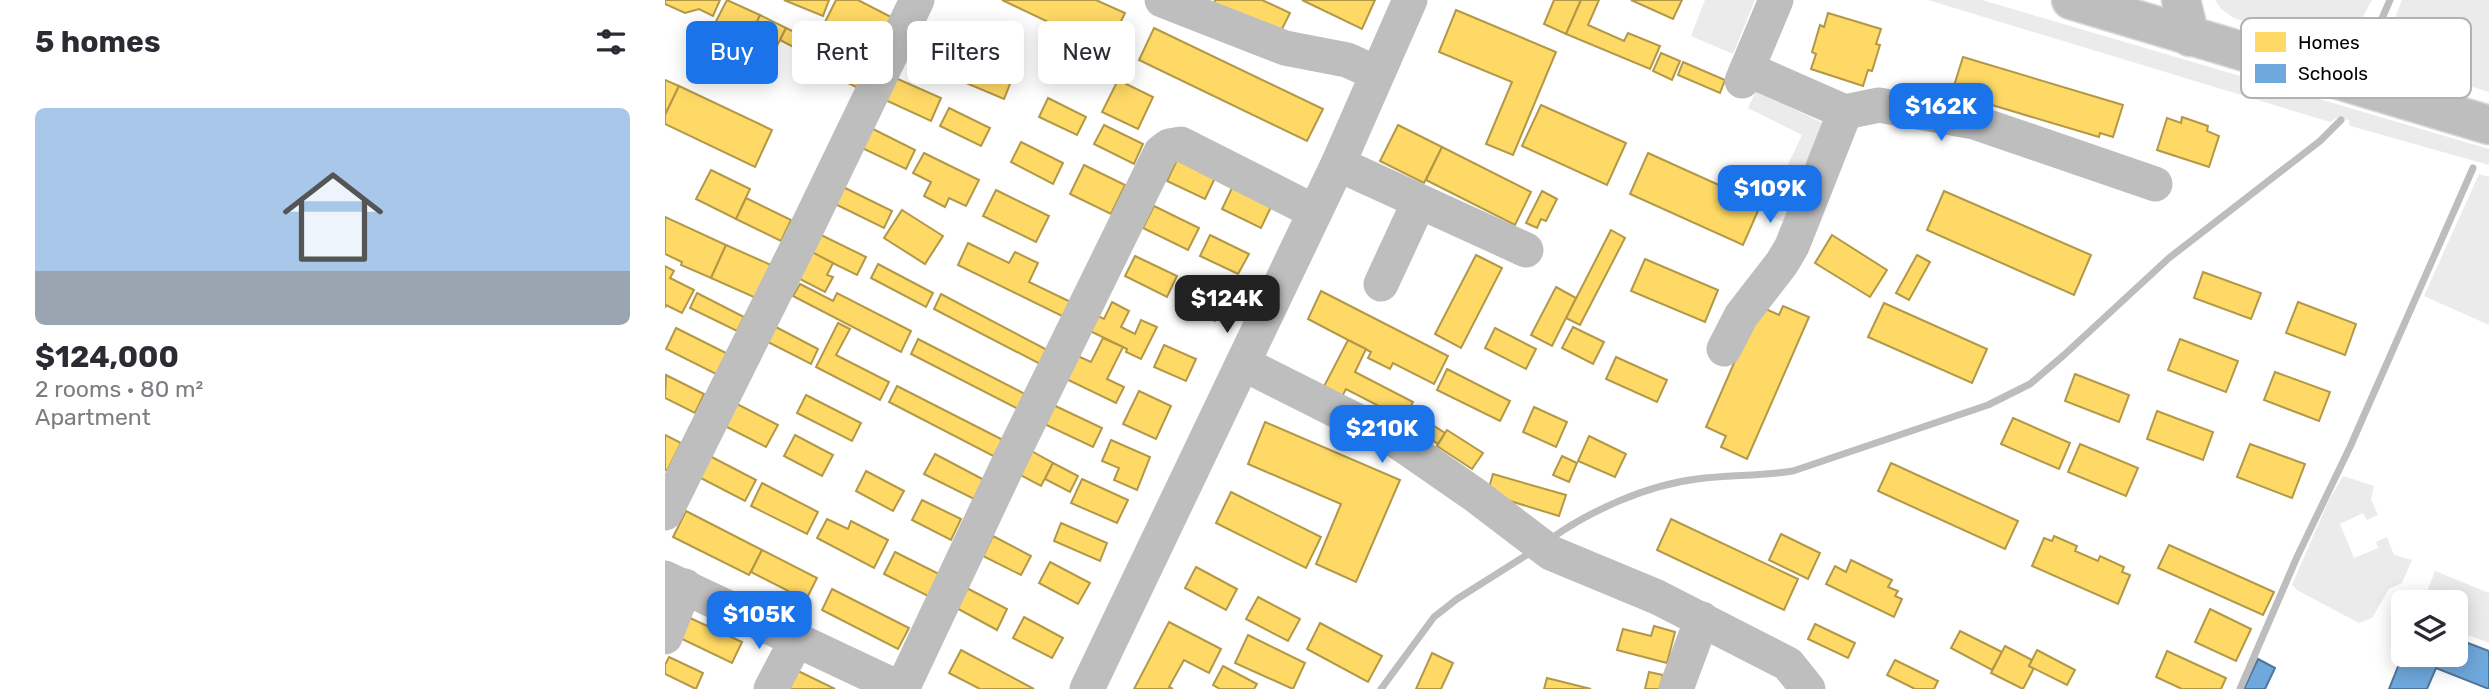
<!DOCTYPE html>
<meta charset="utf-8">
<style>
:root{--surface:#fff;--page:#f2f2f3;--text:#2b2b33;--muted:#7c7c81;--line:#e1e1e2;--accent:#1a73e8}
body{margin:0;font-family:Rubik,sans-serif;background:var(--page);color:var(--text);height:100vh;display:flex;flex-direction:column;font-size:26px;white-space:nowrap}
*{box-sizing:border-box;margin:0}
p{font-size:23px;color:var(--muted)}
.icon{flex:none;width:38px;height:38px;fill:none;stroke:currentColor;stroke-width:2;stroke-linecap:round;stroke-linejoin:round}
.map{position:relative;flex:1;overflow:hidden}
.details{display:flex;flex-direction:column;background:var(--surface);width:665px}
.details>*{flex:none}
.guide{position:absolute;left:21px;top:21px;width:665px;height:63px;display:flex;gap:14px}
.controls{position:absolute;left:1726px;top:590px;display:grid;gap:14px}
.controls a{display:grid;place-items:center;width:77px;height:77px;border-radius:10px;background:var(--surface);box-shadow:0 4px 18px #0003;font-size:35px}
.price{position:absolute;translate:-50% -60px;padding:0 16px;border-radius:14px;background:var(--accent);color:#fff;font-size:23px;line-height:46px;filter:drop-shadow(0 2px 4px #0008)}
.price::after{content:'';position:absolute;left:50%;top:42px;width:21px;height:16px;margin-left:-10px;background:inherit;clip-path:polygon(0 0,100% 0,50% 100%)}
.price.on{background:#222;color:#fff}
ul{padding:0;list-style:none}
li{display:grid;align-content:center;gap:14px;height:371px;padding:0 35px}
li+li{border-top:2px solid var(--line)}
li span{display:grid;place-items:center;height:217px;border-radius:10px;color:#555}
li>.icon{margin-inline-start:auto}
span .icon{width:126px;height:126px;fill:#fffc;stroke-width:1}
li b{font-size:30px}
h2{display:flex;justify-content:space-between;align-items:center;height:84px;padding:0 35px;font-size:30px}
.tag{padding:0 24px;border-radius:10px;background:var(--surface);box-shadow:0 4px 18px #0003;font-size:24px;line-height:63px}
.tag.on{background:var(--accent);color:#fff}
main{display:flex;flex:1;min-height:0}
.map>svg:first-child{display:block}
</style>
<main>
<section class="details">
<h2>5 homes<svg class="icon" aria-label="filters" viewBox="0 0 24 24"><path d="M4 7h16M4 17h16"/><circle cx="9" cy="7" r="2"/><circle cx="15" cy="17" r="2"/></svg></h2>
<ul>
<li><span style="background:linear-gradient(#a9c7e8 75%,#9aa5b1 0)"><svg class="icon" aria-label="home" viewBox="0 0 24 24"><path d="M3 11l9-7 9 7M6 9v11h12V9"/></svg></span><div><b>$124,000</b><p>2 rooms · 80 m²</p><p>Apartment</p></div></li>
</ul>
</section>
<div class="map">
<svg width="1824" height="689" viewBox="0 0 1824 689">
<rect width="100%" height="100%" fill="#fff"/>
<g fill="#ebebeb">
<polygon points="1040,0 1090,0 1068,54 1026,36"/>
<polygon points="1263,0 1317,0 1824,149 1824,165 1689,127 1684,125 1684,120 1672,118 1665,122"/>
<polygon points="1550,0 1707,0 1682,46 1661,47 1569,18 1556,9"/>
<polygon points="1737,0 1824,0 1824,92 1714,58"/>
<polygon points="1091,91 1166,127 1120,223 1100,213 1137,135 1083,108"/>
<polygon points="1814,174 1824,177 1824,325 1759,296"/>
<polygon points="1678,476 1709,486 1706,499 1713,515 1702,520 1698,513 1675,524 1689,558 1713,548 1711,542 1722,537 1729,555 1747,560 1737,583 1724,589 1707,618 1694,623 1632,590 1627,585 1663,502"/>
<polygon points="1770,571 1824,593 1824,643 1790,630 1790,602 1758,602"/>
</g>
<g fill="#ffd966" stroke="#b29847" stroke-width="2">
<polygon points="0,0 55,0 48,16 34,9 20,13 0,4"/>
<polygon points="62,0 95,15 85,37 78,34 74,40 48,27"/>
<polygon points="119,0 164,0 158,16"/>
<polygon points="171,0 193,0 228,18 211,52 158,26"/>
<polygon points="337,0 431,0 460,13 442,50"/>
<polygon points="550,0 597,0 625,13 614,35 549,4"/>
<polygon points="637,0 710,0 697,29"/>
<polygon points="889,0 916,0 901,34 879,24"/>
<polygon points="916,0 934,0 923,25 959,41 963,33 995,46 985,69 901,34"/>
<polygon points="966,0 1017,0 1008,19"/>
<polygon points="791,10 891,52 848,155 821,144 847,82 774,52"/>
<polygon points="1163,13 1216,29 1211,44 1215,45 1207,71 1203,70 1198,86 1146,69 1151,54 1147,52 1155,25 1159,27"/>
<polygon points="95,15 121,28 110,50 85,37"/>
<polygon points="121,28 146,40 140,53 115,40"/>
<polygon points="489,28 658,109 642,141 474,60"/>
<polygon points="252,35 297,56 287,78 242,57"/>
<polygon points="154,38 205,63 193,88 142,63"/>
<polygon points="996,53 1015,61 1007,80 988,71"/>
<polygon points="1298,57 1458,105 1448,137 1435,133 1434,137 1300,97 1302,93 1288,89"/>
<polygon points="1018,62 1060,80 1055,93 1013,75"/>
<polygon points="310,63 347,79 339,99 301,83"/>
<polygon points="226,76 276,98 266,121 216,98"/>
<polygon points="0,80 14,86 0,115"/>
<polygon points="453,80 488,97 473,129 437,112"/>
<polygon points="14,86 107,130 90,167 0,124 0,115"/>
<polygon points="383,98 421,117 412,135 374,117"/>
<polygon points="876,105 961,143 942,185 857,146"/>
<polygon points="284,108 325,128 316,146 275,126"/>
<polygon points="1517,117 1543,126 1542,131 1554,136 1544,167 1492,150 1502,118 1516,123"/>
<polygon points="439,125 478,144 469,164 429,144"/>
<polygon points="733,125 777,147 759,183 715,161"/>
<polygon points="202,126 250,150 241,169 193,146"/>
<polygon points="356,142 398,163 388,184 346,162"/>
<polygon points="777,147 866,192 850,225 761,180"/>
<polygon points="259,153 314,180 301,206 284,198 280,207 259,196 266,182 248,173"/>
<polygon points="983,153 1096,204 1078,245 965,194"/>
<polygon points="512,160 550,178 540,199 502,181"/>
<polygon points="419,165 460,185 446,214 405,194"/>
<polygon points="46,170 85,189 71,219 31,199"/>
<polygon points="174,185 227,211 219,228 166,202"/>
<polygon points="567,188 606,207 596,228 557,209"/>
<polygon points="331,190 384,216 371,242 318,216"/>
<polygon points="877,191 892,199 881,221 876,219 872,228 861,223"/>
<polygon points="1279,191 1426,255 1409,295 1262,230"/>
<polygon points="81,198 126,220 116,241 71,219"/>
<polygon points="489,206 534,228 523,250 478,228"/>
<polygon points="237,210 278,236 260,264 219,238"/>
<polygon points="0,217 61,245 46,278 16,265 17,262 0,254"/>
<polygon points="946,230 960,238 915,325 901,318"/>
<polygon points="150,232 201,257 192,275 141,250"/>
<polygon points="545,235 584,254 573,274 535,256"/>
<polygon points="1167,235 1222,270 1205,297 1150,263"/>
<polygon points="303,243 344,263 350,252 373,263 364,282 410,304 403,319 293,265"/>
<polygon points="61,245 106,265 91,298 46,278"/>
<polygon points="147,252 168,263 162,275 168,277 160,292 129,276"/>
<polygon points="811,255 837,268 796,348 770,334"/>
<polygon points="1252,255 1265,262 1244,300 1231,293"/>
<polygon points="470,256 512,276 502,297 460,276"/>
<polygon points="980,259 1053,290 1040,322 966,291"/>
<polygon points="213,264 268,293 261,307 206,278"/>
<polygon points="0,266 9,271 5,278 29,290 17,313 1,305 0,308"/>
<polygon points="1538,272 1596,293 1586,319 1529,298"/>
<polygon points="135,284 168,301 172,293 246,331 236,352 128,296"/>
<polygon points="521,285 559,303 550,321 512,303"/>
<polygon points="891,287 911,298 887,346 866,335"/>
<polygon points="656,291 783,356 769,384 728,363 725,369 703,358 706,352 643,319"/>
<polygon points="32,293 79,317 72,331 25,308"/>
<polygon points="276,294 386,352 379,366 269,309"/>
<polygon points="447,302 464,311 456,327 470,334 476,320 492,327 476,359 461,352 462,349 417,327 425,312 439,319"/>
<polygon points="1633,302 1691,324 1680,355 1621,333"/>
<polygon points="1219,303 1322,349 1307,383 1203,337"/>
<polygon points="1094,306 1114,315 1118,306 1144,317 1082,459 1056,447 1061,436 1041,427"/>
<polygon points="173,323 185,329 171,355 224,382 215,400 151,367"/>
<polygon points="109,326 153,349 146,364 101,341"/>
<polygon points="908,327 939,342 928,364 897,348"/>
<polygon points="11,328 63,354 53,375 1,349"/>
<polygon points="830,328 871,349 861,369 820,348"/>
<polygon points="438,338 458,347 442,379 459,387 451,403 395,376 406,353 426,362"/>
<polygon points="253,339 364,396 357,411 246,354"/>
<polygon points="1515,339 1573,361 1561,392 1503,370"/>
<polygon points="683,340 701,349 690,372 748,402 739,419 681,389 673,404 655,394"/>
<polygon points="499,345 531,359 521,381 489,367"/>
<polygon points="951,357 1002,380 992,402 941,379"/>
<polygon points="782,369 845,401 835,421 772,390"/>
<polygon points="1610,372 1665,392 1654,421 1599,400"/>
<polygon points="1410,374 1464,395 1454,422 1400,401"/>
<polygon points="1,375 39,394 30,413 0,398"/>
<polygon points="232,386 340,441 332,458 224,402"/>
<polygon points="474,391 506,406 491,439 458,424"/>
<polygon points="141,395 196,423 187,441 132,413"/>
<polygon points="382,402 437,428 428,447 373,421"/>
<polygon points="70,403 113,425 101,447 58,425"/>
<polygon points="869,407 902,422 891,447 858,432"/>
<polygon points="1492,411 1548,432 1538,460 1482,439"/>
<polygon points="1348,418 1405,443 1394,469 1336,444"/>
<polygon points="600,422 735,480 691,582 651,564 676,504 583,464"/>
<polygon points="763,422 780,433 773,444 756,432"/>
<polygon points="782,430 818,453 807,469 772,446"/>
<polygon points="0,435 16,443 2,471 0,470"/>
<polygon points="130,435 168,455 157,476 119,456"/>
<polygon points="924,436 961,454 950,477 913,461"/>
<polygon points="446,440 485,457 472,490 449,480 454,468 437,461"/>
<polygon points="1415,444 1473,468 1461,496 1403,472"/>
<polygon points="1585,444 1640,464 1627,498 1572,477"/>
<polygon points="361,448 388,463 376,486 348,471"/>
<polygon points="41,454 91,480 80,501 30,475"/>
<polygon points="270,454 323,482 313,501 259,474"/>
<polygon points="897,456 912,463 904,482 888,475"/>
<polygon points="388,463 413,476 405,492 380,479"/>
<polygon points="1226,463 1353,521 1340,549 1213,491"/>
<polygon points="201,471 239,491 228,511 191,491"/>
<polygon points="828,474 901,495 894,516 822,494"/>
<polygon points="417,479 463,500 452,523 406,503"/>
<polygon points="97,483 153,512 142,534 86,506"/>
<polygon points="566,492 656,537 641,568 551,523"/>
<polygon points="257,500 296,519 286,540 247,520"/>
<polygon points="21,511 97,550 84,575 8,537"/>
<polygon points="162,519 183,529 186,521 223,540 209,568 152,538"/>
<polygon points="1006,519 1133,579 1119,610 992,550"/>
<polygon points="396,523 442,543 435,561 389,541"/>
<polygon points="1116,534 1155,553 1143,579 1104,560"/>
<polygon points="328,536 366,556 356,575 318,556"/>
<polygon points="1389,536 1412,546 1410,551 1433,561 1435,556 1459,567 1457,572 1465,575 1453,604 1367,566 1379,538 1387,541"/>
<polygon points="1504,545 1609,592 1598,615 1493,568"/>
<polygon points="97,550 152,578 141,600 86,572"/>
<polygon points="230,552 278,576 267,598 219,574"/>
<polygon points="1186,560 1227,580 1223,587 1233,591 1230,596 1237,599 1229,617 1161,584 1170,566 1181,572"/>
<polygon points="385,562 425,583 413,604 374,583"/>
<polygon points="531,567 572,589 561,610 520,588"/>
<polygon points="296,585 342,609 332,630 286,605"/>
<polygon points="167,589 244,628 233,649 157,610"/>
<polygon points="593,597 635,619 623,641 581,619"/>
<polygon points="1545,609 1586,629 1571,661 1530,642"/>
<polygon points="359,617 398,638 387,658 348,638"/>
<polygon points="25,618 77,642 67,663 15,638"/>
<polygon points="504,622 556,649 544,673 519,660 504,687 508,689 469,689"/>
<polygon points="655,623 717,656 703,682 642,649"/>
<polygon points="1150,624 1190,643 1183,658 1143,639"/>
<polygon points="989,626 1010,632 1002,663 952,650 958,629 986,636"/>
<polygon points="1295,631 1337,652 1327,670 1286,648"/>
<polygon points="583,635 640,663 628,689 570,663"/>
<polygon points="1340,646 1367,660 1364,666 1369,668 1358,689 1326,673"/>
<polygon points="296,650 369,689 315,689 284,673"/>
<polygon points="1372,650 1410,670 1402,685 1364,666"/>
<polygon points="1502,651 1561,678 1556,689 1517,689 1491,677"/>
<polygon points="767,653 788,663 776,689 751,689"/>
<polygon points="4,657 38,673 31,689 0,674 0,665"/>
<polygon points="1230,660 1273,681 1269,689 1250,689 1222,675"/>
<polygon points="558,666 592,684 589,689 555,689 548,685"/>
<polygon points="127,668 170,689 117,689"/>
<polygon points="984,672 998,675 995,689 980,689"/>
<polygon points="882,678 926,689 879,689"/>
</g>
<g fill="#6fa8dc" stroke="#4e769a" stroke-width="2">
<polygon points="1790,638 1824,651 1824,689 1771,668 1762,689 1724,689 1736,659 1733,658 1738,645 1738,654 1790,654"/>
<polygon points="1593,659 1610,668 1600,689 1579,689"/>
</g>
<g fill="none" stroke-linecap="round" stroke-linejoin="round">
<g stroke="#bdbdbd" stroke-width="7">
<polyline points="1701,55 1725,0"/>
<path d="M884 540C924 511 982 485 1032 479 1064 475 1096 476 1128 471L1323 405 1365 384 1399 355 1504 258 1655 141 1676 120"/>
<polyline points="716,689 769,617 792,599 868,551"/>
<polyline points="1575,689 1632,557 1685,447 1808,168"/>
</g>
<defs>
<polyline id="major" points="1406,0 1824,125"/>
<polyline id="highway" points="1516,0 1525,37"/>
</defs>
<use href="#major" stroke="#dbdbdb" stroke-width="41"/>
<use href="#highway" stroke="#dbdbdb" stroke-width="41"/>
<g stroke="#bebebe" stroke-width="35">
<polyline points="497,0 620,48 682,60 711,73"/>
<polyline points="1082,69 1180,112 1214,105 1309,122 1490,184"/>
<polyline points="1077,81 1111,0"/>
<polyline points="673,164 861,250"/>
<polyline points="716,284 754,202"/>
<polyline points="1059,349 1076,316 1117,263 1127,246 1180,112"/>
<polyline points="579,364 732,441 810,495 886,553 992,597 1123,664 1143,689"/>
<polyline points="0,513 140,232 252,0"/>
<polyline points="0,578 236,689"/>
<polyline points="0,637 20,586"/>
<polyline points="106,689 132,639"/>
<polyline points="237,689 346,458 496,152 504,146 516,144 650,212"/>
<polyline points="422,689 673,164 745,0"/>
<polyline points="1011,689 1037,619"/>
</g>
<use href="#major" stroke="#bebebe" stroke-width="38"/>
<use href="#highway" stroke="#bebebe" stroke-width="38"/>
</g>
<rect x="1576" y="18" width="230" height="80" rx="10" fill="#fff" stroke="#b2b2b2" stroke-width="2"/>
<rect x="1590" y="32" width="31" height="20" fill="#ffd966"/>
<rect x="1590" y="64" width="31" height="19" fill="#6fa8dc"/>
<g font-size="19" fill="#000">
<text x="1633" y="49">Homes</text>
<text x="1633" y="80">Schools</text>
</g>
</svg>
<div class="controls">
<a><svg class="icon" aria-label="layers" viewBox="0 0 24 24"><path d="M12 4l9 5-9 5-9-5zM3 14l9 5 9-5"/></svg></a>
</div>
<b class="price" style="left:1276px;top:143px">$162K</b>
<b class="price" style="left:1105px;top:225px">$109K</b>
<b class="price on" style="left:562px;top:335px">$124K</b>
<b class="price" style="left:717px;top:465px">$210K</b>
<b class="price" style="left:94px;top:651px">$105K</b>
<div class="guide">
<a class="tag on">Buy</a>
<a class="tag">Rent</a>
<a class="tag">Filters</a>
<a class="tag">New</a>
</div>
</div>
</main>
